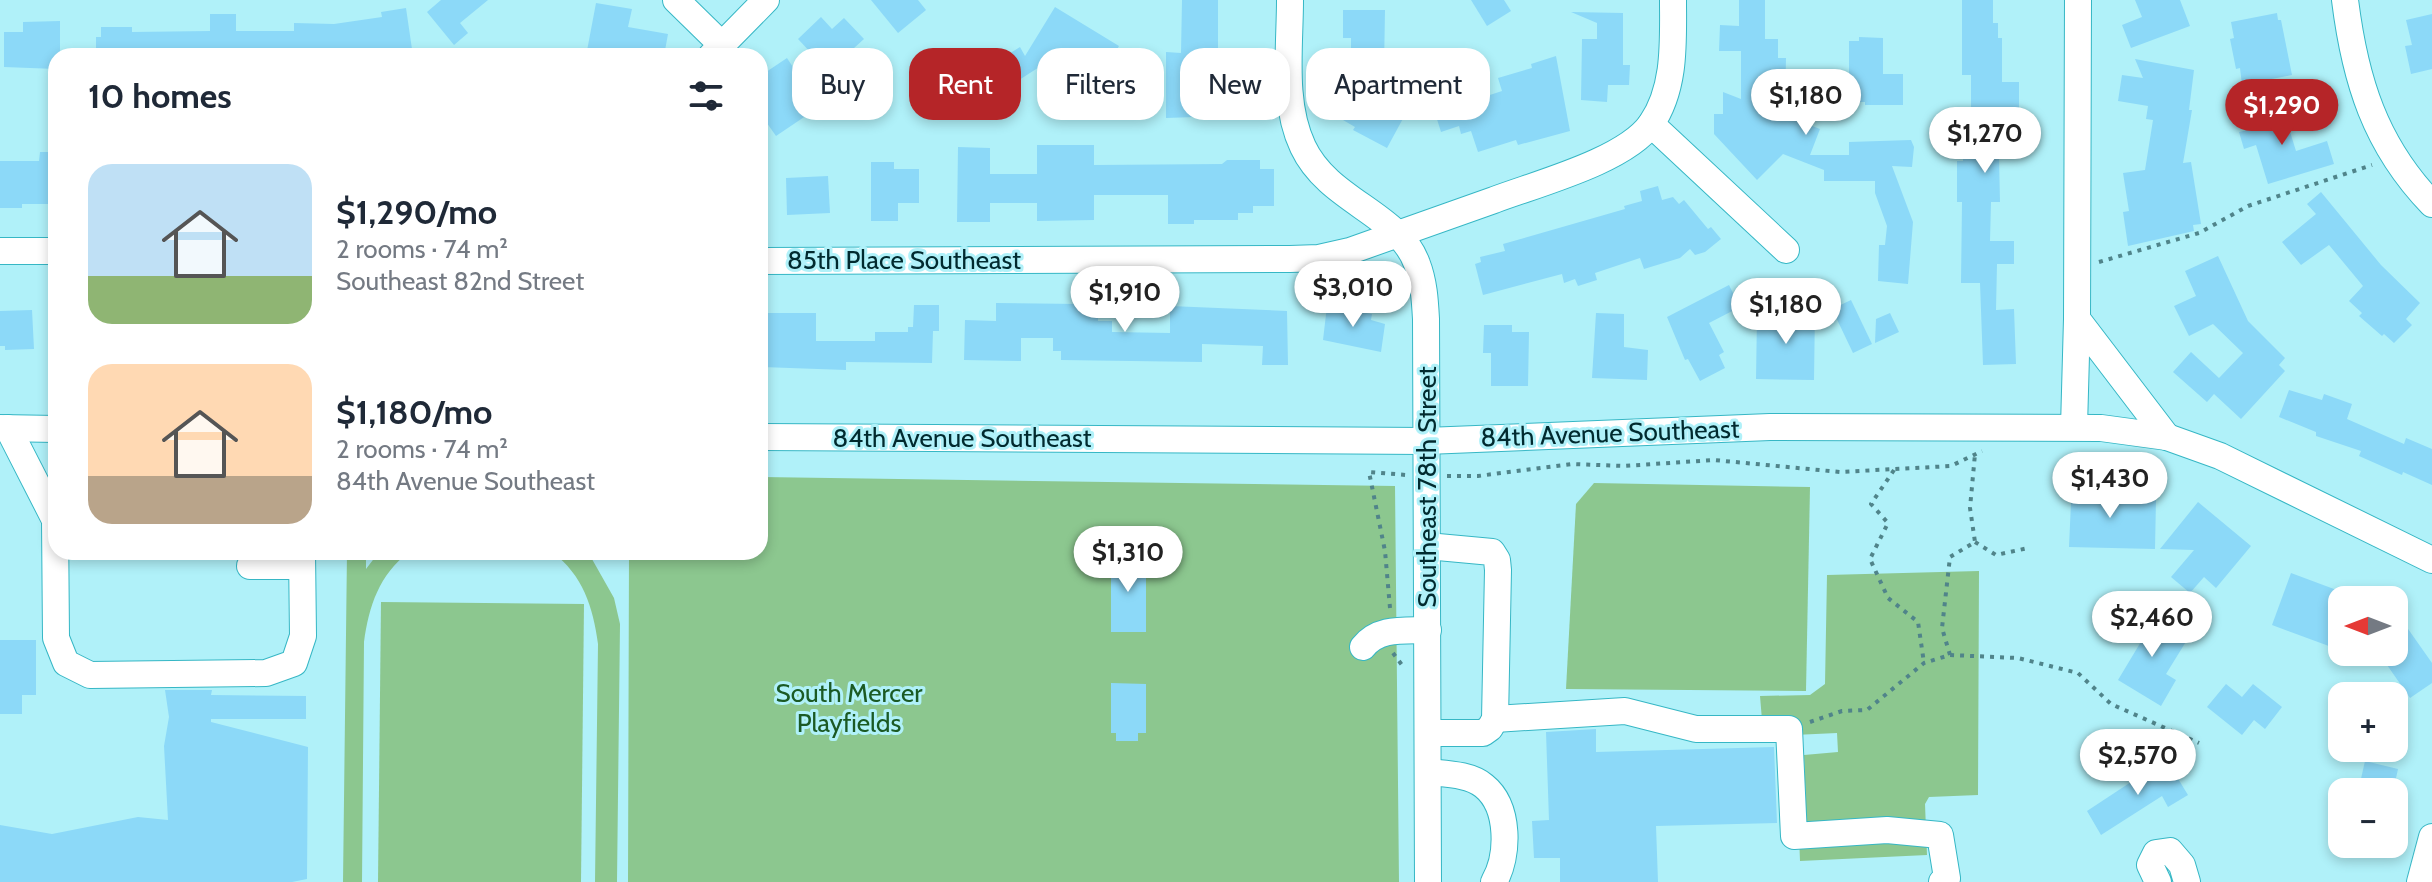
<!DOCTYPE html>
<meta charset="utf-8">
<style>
:root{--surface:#fff;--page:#f2f2f3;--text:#1f2937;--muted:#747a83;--accent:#b52528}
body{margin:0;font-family:Cabin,sans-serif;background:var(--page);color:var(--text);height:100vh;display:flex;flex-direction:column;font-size:30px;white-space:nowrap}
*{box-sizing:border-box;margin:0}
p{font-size:26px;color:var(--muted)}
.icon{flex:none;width:44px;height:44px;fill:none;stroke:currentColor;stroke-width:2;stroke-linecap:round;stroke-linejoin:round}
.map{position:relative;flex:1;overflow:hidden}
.drawer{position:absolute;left:48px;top:48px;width:720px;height:512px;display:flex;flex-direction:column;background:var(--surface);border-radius:24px;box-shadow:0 4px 12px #0003}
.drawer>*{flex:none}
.top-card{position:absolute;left:792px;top:48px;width:760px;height:72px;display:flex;gap:16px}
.needle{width:52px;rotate:270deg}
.buttons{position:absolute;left:2328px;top:586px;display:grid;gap:16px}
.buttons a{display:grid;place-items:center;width:80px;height:80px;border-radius:16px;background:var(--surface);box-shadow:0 4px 12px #0003;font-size:40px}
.price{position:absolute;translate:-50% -68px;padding:0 18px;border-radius:28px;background:#fff;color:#222;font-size:26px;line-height:52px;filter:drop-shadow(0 2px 4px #0008)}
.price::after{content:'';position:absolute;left:50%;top:48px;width:24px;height:18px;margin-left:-12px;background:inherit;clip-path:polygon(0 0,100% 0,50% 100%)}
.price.on{background:var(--accent);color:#fff}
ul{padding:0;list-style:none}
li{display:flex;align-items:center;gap:24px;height:200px;padding:0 40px}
li span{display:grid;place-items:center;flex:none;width:224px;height:160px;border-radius:24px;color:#555}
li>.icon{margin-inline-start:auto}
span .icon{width:96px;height:96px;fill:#fffc;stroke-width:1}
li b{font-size:34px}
h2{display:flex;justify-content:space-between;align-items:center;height:96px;padding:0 40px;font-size:34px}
.pill{padding:0 28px;border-radius:24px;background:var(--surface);box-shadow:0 4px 12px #0003;font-size:28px;line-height:72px}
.pill.on{background:var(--accent);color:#fff}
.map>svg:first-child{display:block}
</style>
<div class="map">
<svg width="2432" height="882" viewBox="0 0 2432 882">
<rect width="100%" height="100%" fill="#b0f1f9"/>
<g fill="#8cc78f">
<polygon points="760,477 1395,486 1399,882 628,882 629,552 760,552"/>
<polygon points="1594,483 1810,487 1806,691 1566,689 1576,504"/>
<path d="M347 552H366V569L379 552H409C379 575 369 606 364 642L362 882H343Z"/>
<path d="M552 552H588L614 598 620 624 617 882H595L598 644C593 607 583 575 552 552Z"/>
<polygon points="1979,571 1978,795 1929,797 1925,804 1927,855 1800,861 1798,809 1806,808 1804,755 1838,752 1837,733 1773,736 1762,720 1760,696 1810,695 1825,684 1827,575"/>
<polygon points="381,602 584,604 581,882 378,882"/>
</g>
<g fill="#8cd9f8">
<polygon points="441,0 488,0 460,23 468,33 454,45 427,12"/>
<polygon points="871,0 918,0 926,10 898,33"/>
<polygon points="1182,0 1218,0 1218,53 1224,53 1224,116 1166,118 1166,52 1181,53"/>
<polygon points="1471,0 1504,0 1511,11 1487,26"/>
<polygon points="1739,0 1765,0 1765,39 1778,39 1778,58 1786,58 1785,103 1753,103 1820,129 1810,155 1849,155 1849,142 1911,140 1914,147 1912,167 1892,166 1913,222 1908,284 1878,281 1879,245 1885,245 1887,226 1875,193 1875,181 1824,181 1824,170 1783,154 1757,180 1714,134 1714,114 1723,114 1723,92 1741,99 1741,51 1719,51 1720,25 1739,26"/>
<polygon points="1962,0 1993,0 1993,23 1998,23 1998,38 2002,38 2002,82 2019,82 2019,111 1998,111 2000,202 1991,202 1990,241 2014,241 2014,264 1997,264 1996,310 2014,309 2016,364 1983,365 1980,283 1961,283 1962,202 1957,202 1957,161 1963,161 1963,125 1971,125 1971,75 1962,75"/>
<polygon points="2135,0 2180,0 2190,26 2131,48 2122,25 2142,17"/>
<polygon points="596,3 632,9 628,27 668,34 664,56 586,56"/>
<polygon points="1055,7 1119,46 1101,77 1079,63 1071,76 1047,62 1005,89 1012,78 999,60 1020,47 1025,56"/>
<polygon points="406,8 413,56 96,56 96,37 101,37 101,27 132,27 132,32 210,31 210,14 236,14 236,31 294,31 294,23 334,24 382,17 381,12"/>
<polygon points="1343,10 1385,10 1384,68 1351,68 1351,38 1343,38"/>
<polygon points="1571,12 1623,13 1623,65 1630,65 1629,85 1608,85 1607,102 1581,100 1582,39 1597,39 1597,23"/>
<polygon points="2277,13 2278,20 2281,20 2292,75 2242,85 2240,68 2236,69 2230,39 2234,38 2231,22"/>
<polygon points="2432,14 2432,69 2411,74 2405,46 2412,45 2406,20"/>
<polygon points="821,17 832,29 844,18 864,39 854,48 870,65 845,89 798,39"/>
<polygon points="60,21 60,56 56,56 56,69 4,67 4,32 23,32 23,22"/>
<polygon points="1859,37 1883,38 1883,74 1903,74 1903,105 1865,105 1865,102 1849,102 1849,41 1859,41"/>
<polygon points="1556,56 1570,131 1518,145 1516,140 1478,152 1471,131 1461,134 1459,126 1441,132 1435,113 1502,91 1498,78 1532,68 1531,64"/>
<polygon points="965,57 993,58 993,95 947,95 923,65 965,65"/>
<polygon points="787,58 819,107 776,136 760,113 760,76"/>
<polygon points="2135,59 2194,70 2189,110 2192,110 2183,163 2191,162 2201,224 2193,225 2194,231 2128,246 2123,212 2129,211 2123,173 2145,170 2153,120 2146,119 2148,106 2118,101 2122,75 2143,78"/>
<polygon points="1359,88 1406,113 1387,148 1353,130 1355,127 1343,120"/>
<polygon points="2282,106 2296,151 2327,141 2334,164 2268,184 2256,145 2244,149 2239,132 2251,129 2247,117"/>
<polygon points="1037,145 1094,145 1094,165 1222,164 1227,160 1260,160 1260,169 1274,169 1274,206 1253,206 1253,213 1238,213 1238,220 1194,220 1194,224 1168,224 1168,195 1094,195 1094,220 1037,221 1037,203 990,203 990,222 957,222 958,147 990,148 990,174 1037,174"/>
<polygon points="40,152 56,152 56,204 22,204 22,208 0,208 0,161 39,161"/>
<polygon points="871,162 894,162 894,169 919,169 919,203 898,203 898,221 871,221"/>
<polygon points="828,176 830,213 787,215 786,178"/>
<polygon points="1658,186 1662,200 1673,197 1679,204 1684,200 1708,229 1711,227 1721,239 1705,252 1695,255 1690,249 1680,258 1644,269 1640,258 1595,273 1597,280 1578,286 1575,279 1564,283 1562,274 1483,295 1475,264 1481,262 1480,257 1505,251 1503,244 1625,209 1624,206 1642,201 1640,191"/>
<polygon points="2321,192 2381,265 2420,303 2406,319 2412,325 2394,343 2384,334 2382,336 2359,316 2362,313 2349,301 2363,286 2329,245 2301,265 2282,242 2316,214 2307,204"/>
<polygon points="2218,256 2248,321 2285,358 2279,365 2285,371 2241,419 2214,394 2207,402 2173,372 2191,352 2219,378 2243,353 2213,324 2189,336 2174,306 2196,296 2185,271"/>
<polygon points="1729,285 1740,307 1709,323 1724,352 1719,355 1725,368 1700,381 1688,359 1685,360 1667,317"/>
<polygon points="1851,300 1872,344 1853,353 1832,309"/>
<polygon points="996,303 1080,304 1084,306 1084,313 1087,315 1098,315 1098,321 1112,321 1112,332 1170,333 1170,306 1287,311 1288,365 1262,365 1263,346 1202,344 1202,362 1061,360 1061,351 1053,351 1053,338 1021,338 1021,361 964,360 965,320 996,321"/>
<polygon points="914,305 939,305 939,331 933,331 932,363 846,362 846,370 760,367 760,313 816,313 816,341 875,341 875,332 908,332 908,327 913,327"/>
<polygon points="1327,306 1372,314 1371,320 1385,324 1381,352 1323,340"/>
<polygon points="32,310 34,349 5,350 5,346 0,346 0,311"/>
<polygon points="1786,310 1815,310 1814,380 1756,379 1757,316 1786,316"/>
<polygon points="1596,313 1624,314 1624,347 1648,350 1647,380 1592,378"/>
<polygon points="1890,313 1899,332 1875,343 1876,319"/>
<polygon points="1484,325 1512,325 1512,332 1529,332 1528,386 1491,386 1491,353 1483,353"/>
<polygon points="2289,390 2322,400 2324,394 2352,404 2347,419 2404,444 2406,438 2432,449 2432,485 2403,472 2402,475 2359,456 2361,451 2316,436 2316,432 2279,417"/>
<polygon points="2072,480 2102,481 2101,498 2156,500 2155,549 2069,547"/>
<polygon points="2198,502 2251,546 2216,588 2204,577 2190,593 2171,577 2194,550 2160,549"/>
<rect x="1111" y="556" width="35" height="76"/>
<polygon points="2291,573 2342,592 2342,636 2337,649 2272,625"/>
<polygon points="2394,609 2432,663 2432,683 2410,698 2378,652 2394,652"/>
<polygon points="2142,612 2187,640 2166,674 2176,680 2161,706 2118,680 2142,640 2129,632"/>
<polygon points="0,640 36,640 36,695 22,695 22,714 0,714"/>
<polygon points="1111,683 1146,684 1146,733 1138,733 1138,741 1116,741 1116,733 1111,733"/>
<polygon points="2226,684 2242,697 2253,684 2282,707 2265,729 2254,720 2242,735 2207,707"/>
<polygon points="165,690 212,690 211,695 306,696 306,719 211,719 211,722 308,747 307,879 292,882 0,882 0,825 52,834 138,817 168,820 164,746 169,717"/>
<polygon points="1596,729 1596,752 1774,747 1777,823 1656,826 1658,882 1560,882 1560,858 1534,858 1532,821 1549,820 1546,732"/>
<polygon points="2166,759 2188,795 2168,807 2162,796 2101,835 2087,811"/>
<polygon points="2365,761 2398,769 2393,792 2358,792"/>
</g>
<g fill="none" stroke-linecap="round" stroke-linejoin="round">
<defs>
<g id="minor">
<polyline points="676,0 722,45"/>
<path d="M1290 0C1290 47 1282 103 1303 147 1329 202 1399 213 1417 264 1424 282 1425 301 1426 319L1428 882"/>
<path d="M2345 0C2355 80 2375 145 2432 204"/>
<polyline points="711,56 766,0"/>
<polyline points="1651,124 1786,250"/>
<polyline points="0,251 56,251"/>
<path d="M760 261 1290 259 1319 258 1350 251C1398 234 1446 217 1494 200 1536 184 1625 161 1651 124 1676 88 1673 41 1673 0"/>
<polyline points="2077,319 2167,437"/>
<polyline points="2074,427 2077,319 2078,0"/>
<polyline points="0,428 56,429"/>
<polyline points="8,428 55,520 56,638 66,663 90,675 266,673 294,663 303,636 302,552"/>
<polyline points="760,437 1426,441 1770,427 2101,428 2167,437 2220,456 2432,560"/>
<polyline points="1427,546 1492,552 1497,560 1498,570 1495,719 1490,728 1483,733 1428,733"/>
<polyline points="250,566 302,566"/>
<path d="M1363 647C1379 627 1404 631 1428 630"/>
<polyline points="1495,719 1625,711 1696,729 1789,729 1794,836 1887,830 1940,835 1947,878 1942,882"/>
<path d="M1428 772C1446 774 1470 774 1484 786 1510 807 1509 856 1494 882"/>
<polyline points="2158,882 2150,865 2156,853 2170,851 2182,865 2187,882"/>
<polyline points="2420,882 2432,837"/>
</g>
</defs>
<use href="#minor" stroke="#36b7c5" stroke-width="28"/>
<g stroke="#50848a" stroke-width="4" stroke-dasharray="4 6" stroke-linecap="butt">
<polyline points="2099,262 2199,233 2248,206 2372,165"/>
<polyline points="1894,470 1871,504 1888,523 1870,559 1888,598 1918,622 1924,663"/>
<polyline points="1447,476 1478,476 1572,464 1624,466 1714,460 1840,472 1951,466 1982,451"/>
<polyline points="1975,542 1996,555 2028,548"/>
<polyline points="1390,608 1385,551 1369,472 1406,475"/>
<polyline points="1393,653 1405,669"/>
<polyline points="1950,655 1942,628 1950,557 1975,542 1970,508 1975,454"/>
<polyline points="1810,722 1842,711 1867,710 1924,663 1950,655 2018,658 2078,673 2111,704 2199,743"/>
</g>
<use href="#minor" stroke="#fff" stroke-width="26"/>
</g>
<g text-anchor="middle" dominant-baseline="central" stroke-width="6" stroke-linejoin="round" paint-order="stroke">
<g font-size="26" fill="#012a2f" stroke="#b0f1f9">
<text x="904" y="260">85th Place Southeast</text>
<text transform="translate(1610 433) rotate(-2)">84th Avenue Southeast</text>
<text x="962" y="438">84th Avenue Southeast</text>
<text transform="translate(1427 487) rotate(-90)">Southeast 78th Street</text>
</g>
<g font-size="26" fill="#1b5a24" stroke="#b0f1f9">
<text x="849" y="693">South Mercer<tspan x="849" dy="30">Playfields</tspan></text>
</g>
</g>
</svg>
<div class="buttons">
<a><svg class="needle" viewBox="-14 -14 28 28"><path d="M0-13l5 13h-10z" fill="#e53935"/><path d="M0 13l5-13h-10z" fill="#747a83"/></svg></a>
<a>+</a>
<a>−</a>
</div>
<b class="price" style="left:1806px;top:137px">$1,180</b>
<b class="price on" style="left:2282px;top:147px">$1,290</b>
<b class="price" style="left:1985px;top:175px">$1,270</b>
<b class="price" style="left:1353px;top:329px">$3,010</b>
<b class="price" style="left:1125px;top:334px">$1,910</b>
<b class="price" style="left:1786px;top:346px">$1,180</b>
<b class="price" style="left:2110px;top:520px">$1,430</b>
<b class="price" style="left:1128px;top:594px">$1,310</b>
<b class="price" style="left:2152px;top:659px">$2,460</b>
<b class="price" style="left:2138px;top:797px">$2,570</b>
<div class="top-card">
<a class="pill">Buy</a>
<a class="pill on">Rent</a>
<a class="pill">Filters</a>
<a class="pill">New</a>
<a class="pill">Apartment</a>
</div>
<section class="drawer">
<h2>10 homes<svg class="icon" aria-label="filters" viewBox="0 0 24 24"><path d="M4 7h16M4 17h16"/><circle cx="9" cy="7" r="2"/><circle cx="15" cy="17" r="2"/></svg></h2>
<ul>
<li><span style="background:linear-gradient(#bfe0f5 70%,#8fb573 0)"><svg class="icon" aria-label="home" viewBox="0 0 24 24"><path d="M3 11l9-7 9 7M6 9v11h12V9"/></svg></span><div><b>$1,290/mo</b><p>2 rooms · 74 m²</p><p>Southeast 82nd Street</p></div></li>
<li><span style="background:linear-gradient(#ffd9b3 70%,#b9a48a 0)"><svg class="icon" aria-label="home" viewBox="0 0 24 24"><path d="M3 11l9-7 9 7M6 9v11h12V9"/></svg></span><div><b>$1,180/mo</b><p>2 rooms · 74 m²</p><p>84th Avenue Southeast</p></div></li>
</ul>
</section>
</div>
